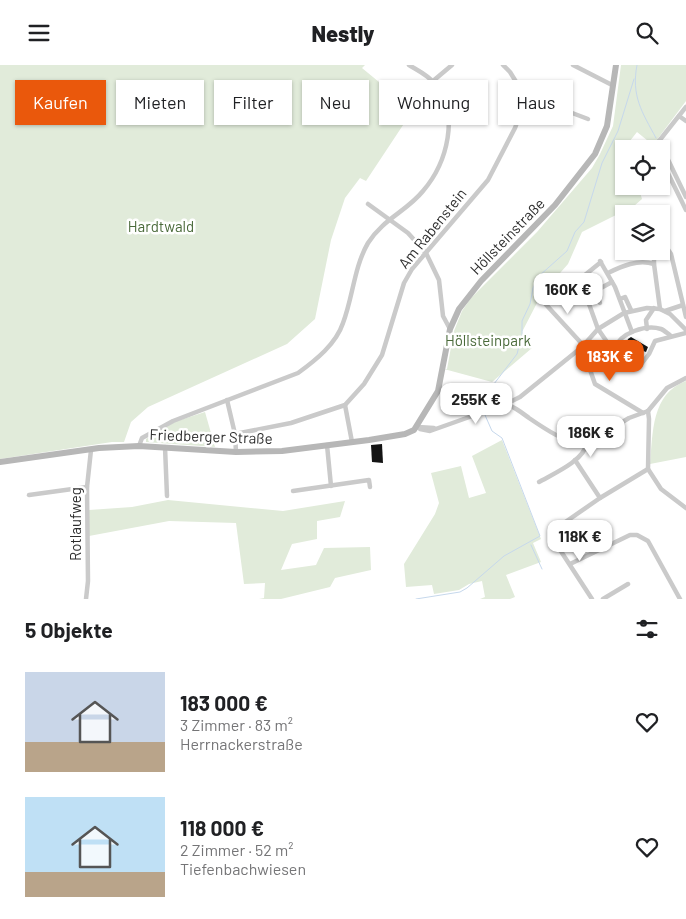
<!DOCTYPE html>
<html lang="de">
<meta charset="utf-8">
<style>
:root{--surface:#fff;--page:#f6f6f6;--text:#202124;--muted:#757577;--accent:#ea580c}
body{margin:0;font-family:Barlow,sans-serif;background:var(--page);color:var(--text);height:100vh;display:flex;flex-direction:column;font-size:19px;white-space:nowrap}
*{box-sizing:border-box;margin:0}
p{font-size:16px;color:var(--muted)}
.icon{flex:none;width:28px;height:28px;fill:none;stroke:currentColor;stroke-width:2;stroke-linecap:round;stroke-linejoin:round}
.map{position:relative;height:534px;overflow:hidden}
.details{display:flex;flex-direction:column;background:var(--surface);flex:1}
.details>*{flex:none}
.top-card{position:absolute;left:15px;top:15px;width:656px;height:45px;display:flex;gap:10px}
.tools{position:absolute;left:615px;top:75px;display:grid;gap:10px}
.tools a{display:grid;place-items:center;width:55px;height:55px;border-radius:0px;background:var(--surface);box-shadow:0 1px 4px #0004;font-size:25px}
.price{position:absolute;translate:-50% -42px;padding:0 11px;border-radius:10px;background:#fff;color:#222;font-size:16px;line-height:32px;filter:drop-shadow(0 1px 2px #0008)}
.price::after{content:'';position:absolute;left:50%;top:30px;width:15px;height:11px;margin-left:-8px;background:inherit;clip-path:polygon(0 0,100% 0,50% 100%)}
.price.current{background:var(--accent);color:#fff}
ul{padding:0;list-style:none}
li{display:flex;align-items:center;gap:15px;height:125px;padding:0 25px}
li span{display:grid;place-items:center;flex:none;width:140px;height:100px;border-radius:0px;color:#555}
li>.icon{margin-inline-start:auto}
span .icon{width:60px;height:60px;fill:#fffc;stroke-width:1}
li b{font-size:21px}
h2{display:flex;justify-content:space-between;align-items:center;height:60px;padding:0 25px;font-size:21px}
.chip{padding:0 18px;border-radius:0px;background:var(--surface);box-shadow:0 1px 4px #0004;font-size:18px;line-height:45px}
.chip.current{background:var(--accent);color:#fff}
header{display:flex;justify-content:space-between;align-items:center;height:65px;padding:0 25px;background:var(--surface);font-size:22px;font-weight:800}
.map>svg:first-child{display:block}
</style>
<header><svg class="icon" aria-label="menu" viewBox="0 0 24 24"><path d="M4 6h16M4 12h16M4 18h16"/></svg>Nestly<svg class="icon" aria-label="search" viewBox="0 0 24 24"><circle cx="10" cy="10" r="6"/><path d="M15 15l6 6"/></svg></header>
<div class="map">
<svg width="686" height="534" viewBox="0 0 686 534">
<rect width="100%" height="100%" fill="#fff"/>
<g fill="#e1ebda">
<polygon points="0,0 365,0 362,3 413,45 366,116 360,113 345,133 331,175 315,254 287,279 148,342 131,357 124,377 112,377 0,394"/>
<polygon points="621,0 686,0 686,36 653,80 637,67 622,86 624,121 638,121 642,134 634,141 582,167 568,199 553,216 538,236 522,267 532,283 492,317 444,304 447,304 454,266 462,246 471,233 537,167 592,103 600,89 613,61"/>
<path d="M686 316V392L650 399C653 368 651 329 686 316Z"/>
<polygon points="205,347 215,382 146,377 146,374 174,357"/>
<polygon points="502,375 541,474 533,478 541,497 506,510 515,532 510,534 480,534 485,532 482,516 469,519 459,525 434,529 432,520 406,522 404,499 435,449 439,438 431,408 461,401 469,433 486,428 472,391"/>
<polygon points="168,435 283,446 345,436 340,452 317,456 317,474 292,479 281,505 316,500 324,483 370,482 371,505 335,513 330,522 281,534 259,534 264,533 265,518 244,519 236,458 169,456 89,471 89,445 132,442"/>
</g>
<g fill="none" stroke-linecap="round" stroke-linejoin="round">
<g stroke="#c6d8ec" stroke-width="1">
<path d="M637 0C631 31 642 47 656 73"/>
<polyline points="483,343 482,337 487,328 517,289 522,270 522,256 530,239 533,223 539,211 567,186 575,167 584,157 602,98 618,66 634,14"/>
<polyline points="531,480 542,504"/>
<polyline points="416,534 460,527 467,523 504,491 540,471 502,373 492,366 485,350"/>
</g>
</g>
<g fill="#141414">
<polygon points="631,272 648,282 646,287 638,284 632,297 623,292 622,289 628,274"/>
<polygon points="382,379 383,398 372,397 371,380"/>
</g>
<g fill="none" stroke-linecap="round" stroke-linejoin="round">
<g stroke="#cacaca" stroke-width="4.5">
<polyline points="573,0 612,20"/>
<polyline points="433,16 452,0"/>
<polyline points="522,34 538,35 588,54"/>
<polyline points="679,51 686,56"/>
<polyline points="659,76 686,132"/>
<polyline points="656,84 659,76 686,42"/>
<polyline points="661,94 686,145"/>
<polyline points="368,139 408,168 426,188 439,215 443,251 450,264"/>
<polyline points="661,179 665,180 671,189 686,252"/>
<polyline points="654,186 654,199 660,244"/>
<polyline points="600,196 615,222 632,267"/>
<polyline points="601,197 580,214 598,264 607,277 615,283 620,295 632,303 639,302 649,289 655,276 686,268"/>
<path d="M608 208C622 201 638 194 654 199"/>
<polyline points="539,232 583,280"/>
<polyline points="620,234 625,232 631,245"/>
<polyline points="600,238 598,233 599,224 612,217"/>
<polyline points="665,246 683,240"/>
<polyline points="647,264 646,255 654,243"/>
<polyline points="582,282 595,319 643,348"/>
<path d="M615 283C620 268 646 259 661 264 664 265 668 269 671 271"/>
<polyline points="227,335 235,369 236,387"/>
<polyline points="506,339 520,332 582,282 598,264 624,248 647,243 660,244 670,249 686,265"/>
<polyline points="345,340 352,377"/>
<polyline points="648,346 649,354 648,404 661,424 686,443"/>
<polyline points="648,346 667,323 686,313"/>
<path d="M418 362 420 364 430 366 506 339C515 342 521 347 529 353 545 364 567 379 586 379L629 353 648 346"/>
<polyline points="418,362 434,363"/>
<polyline points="235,369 291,358 345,340 364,319 382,290 404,218 412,204 488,115 515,63 522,44 522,34 518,20 510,7 503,0"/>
<polyline points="327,380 331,421"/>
<path d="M139 381 142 373 173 356 298 308C316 295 336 279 343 258 353 232 354 202 368 178 383 154 407 146 423 126 447 98 461 48 434 18 428 10 417 5 409 0"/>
<polyline points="165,382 167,431"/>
<polyline points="575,395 600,433"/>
<path d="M539 417C553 409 585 395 586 379"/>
<polyline points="293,426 369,415 370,422"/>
<polyline points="29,430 87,422"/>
<polyline points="570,499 630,470 637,470 648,476 680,534"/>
<polyline points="86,534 88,516 87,422 91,385"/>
<polyline points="592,534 551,471 551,467 600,433 648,404"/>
<polyline points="603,534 628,519"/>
</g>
<polyline stroke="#b7b7b7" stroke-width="6" points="0,397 99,383 139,381 236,387 282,386 369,375 405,369 414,365 438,326 450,264 459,244 481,216 555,140 595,89 607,61 616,0"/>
</g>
<g text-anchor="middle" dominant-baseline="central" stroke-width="5" stroke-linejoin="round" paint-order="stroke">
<g font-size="15" fill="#4a6a3a" stroke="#fff">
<text x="161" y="161">Hardtwald</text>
<text x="488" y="275">Höllsteinpark</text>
</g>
<g font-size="15" fill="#2d2d2d" stroke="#fff">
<text transform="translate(432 163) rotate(-51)">Am Rabenstein</text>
<text transform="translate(507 171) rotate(-46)">Höllsteinstraße</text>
<text transform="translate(211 371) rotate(2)">Friedberger Straße</text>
<text transform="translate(75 459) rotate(-90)">Rotlaufweg</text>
</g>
</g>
</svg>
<div class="tools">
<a><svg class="icon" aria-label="locate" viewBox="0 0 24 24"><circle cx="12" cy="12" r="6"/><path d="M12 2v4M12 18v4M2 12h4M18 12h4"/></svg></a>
<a><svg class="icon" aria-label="layers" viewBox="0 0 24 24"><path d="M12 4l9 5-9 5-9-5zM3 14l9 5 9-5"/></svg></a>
</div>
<b class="price" style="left:568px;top:250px">160K €</b>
<b class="price current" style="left:610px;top:317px">183K €</b>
<b class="price" style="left:476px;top:360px">255K €</b>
<b class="price" style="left:591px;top:393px">186K €</b>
<b class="price" style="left:580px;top:497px">118K €</b>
<div class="top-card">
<a class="chip current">Kaufen</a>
<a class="chip">Mieten</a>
<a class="chip">Filter</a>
<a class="chip">Neu</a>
<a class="chip">Wohnung</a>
<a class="chip">Haus</a>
</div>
</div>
<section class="details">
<h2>5 Objekte<svg class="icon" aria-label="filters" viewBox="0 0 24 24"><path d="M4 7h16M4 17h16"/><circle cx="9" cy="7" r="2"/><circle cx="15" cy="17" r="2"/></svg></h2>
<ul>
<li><span style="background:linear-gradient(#c9d6e8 70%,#b9a48a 0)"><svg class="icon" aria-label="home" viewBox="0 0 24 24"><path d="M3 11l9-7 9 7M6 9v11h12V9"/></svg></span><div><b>183 000 €</b><p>3 Zimmer · 83 m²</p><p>Herrnackerstraße</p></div><svg class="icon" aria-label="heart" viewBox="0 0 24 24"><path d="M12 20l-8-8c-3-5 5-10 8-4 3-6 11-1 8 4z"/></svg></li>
<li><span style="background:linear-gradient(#bfe0f5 75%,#b9a48a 0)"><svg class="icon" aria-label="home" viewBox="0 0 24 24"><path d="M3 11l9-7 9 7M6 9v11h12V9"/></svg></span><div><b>118 000 €</b><p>2 Zimmer · 52 m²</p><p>Tiefenbachwiesen</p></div><svg class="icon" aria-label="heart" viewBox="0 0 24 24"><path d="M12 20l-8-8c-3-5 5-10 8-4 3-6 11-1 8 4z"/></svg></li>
</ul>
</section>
